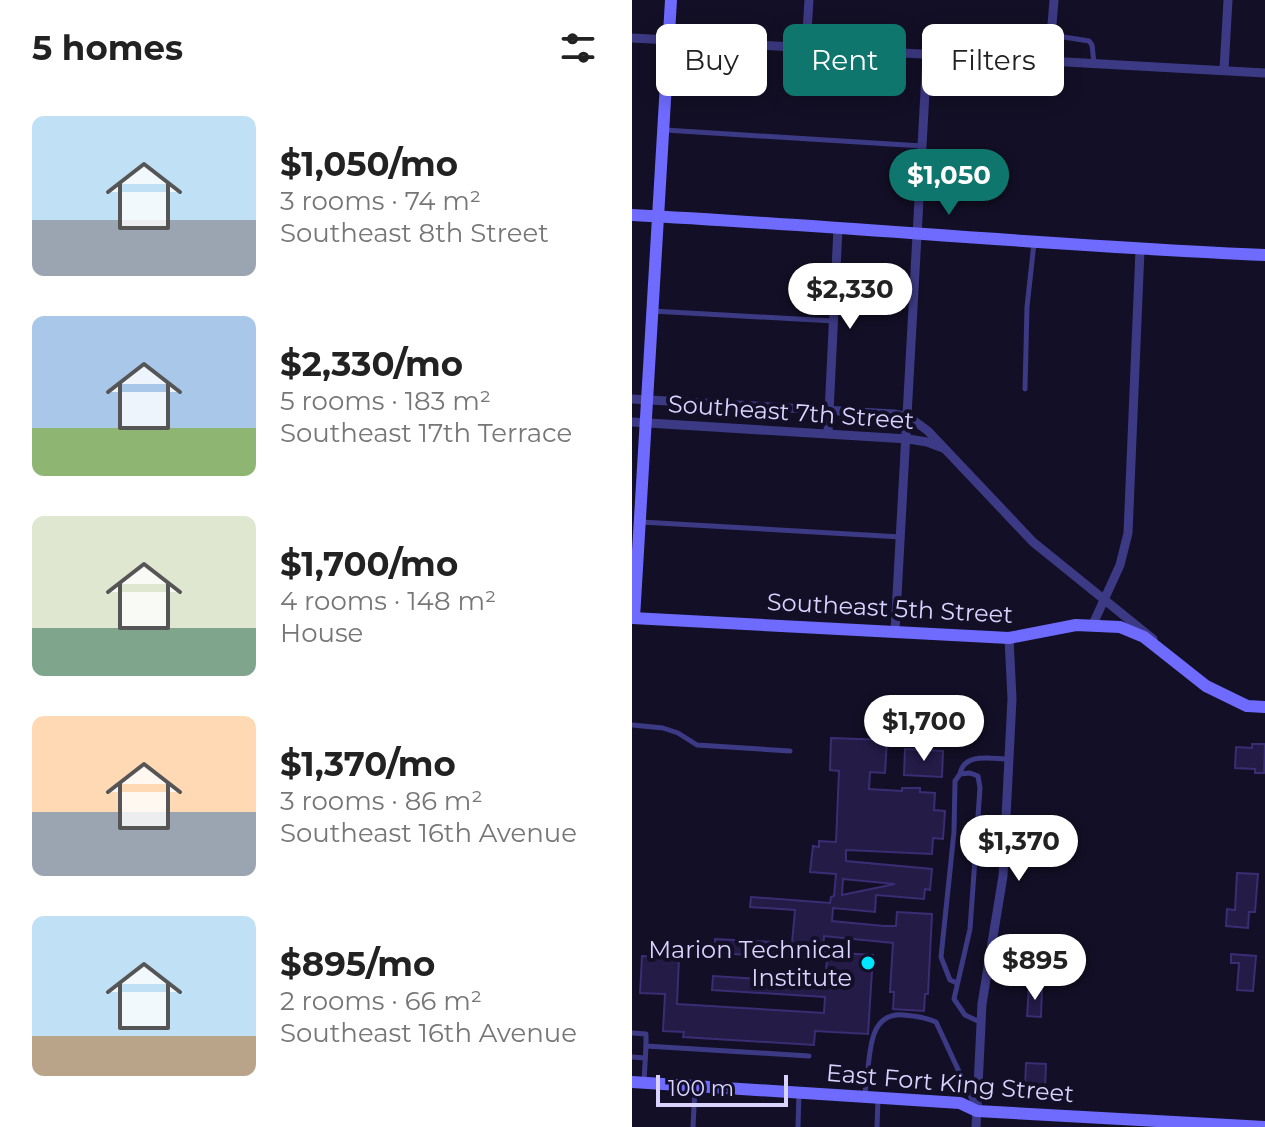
<!DOCTYPE html>
<meta charset="utf-8">
<style>
:root{--surface:#fff;--page:#f2f2f2;--text:#222;--muted:#767676;--accent:#0f766e}
body{margin:0;font-family:Montserrat,sans-serif;background:var(--page);color:var(--text);height:100vh;display:flex;flex-direction:column;font-size:30px;white-space:nowrap}
*{box-sizing:border-box;margin:0}
p{font-size:26px;color:var(--muted)}
.icon{flex:none;width:44px;height:44px;fill:none;stroke:currentColor;stroke-width:2;stroke-linecap:round;stroke-linejoin:round}
.map{position:relative;flex:1;overflow:hidden}
.details{display:flex;flex-direction:column;background:var(--surface);width:632px}
.details>*{flex:none}
.guide{position:absolute;left:24px;top:24px;width:488px;height:72px;display:flex;gap:16px}
.scale{position:absolute;left:24px;bottom:20px;width:132px;box-sizing:border-box;padding-left:8px;border:4px solid #d9d4ff;border-top:0;font-size:22px;line-height:28px;white-space:nowrap;color:#d9d4ff;-webkit-text-stroke:6px #130f26;paint-order:stroke}
.price{position:absolute;translate:-50% -68px;padding:0 18px;border-radius:28px;background:#fff;color:#222;font-size:26px;line-height:52px;filter:drop-shadow(0 2px 4px #0008)}
.price::after{content:'';position:absolute;left:50%;top:48px;width:24px;height:18px;margin-left:-12px;background:inherit;clip-path:polygon(0 0,100% 0,50% 100%)}
.price.active{background:var(--accent);color:#fff}
ul{padding:0;list-style:none}
li{display:flex;align-items:center;gap:24px;height:200px;padding:0 32px}
li span{display:grid;place-items:center;flex:none;width:224px;height:160px;border-radius:12px;color:#555}
li>.icon{margin-inline-start:auto}
span .icon{width:96px;height:96px;fill:#fffc;stroke-width:1}
li b{font-size:34px}
h2{display:flex;justify-content:space-between;align-items:center;height:96px;padding:0 32px;font-size:34px}
.pill{padding:0 28px;border-radius:12px;background:var(--surface);box-shadow:0 4px 20px #0003;font-size:28px;line-height:72px}
.pill.active{background:var(--accent);color:#fff}
main{display:flex;flex:1;min-height:0}
.map>svg:first-child{display:block}
</style>
<main>
<section class="details">
<h2>5 homes<svg class="icon" aria-label="filters" viewBox="0 0 24 24"><path d="M4 7h16M4 17h16"/><circle cx="9" cy="7" r="2"/><circle cx="15" cy="17" r="2"/></svg></h2>
<ul>
<li><span style="background:linear-gradient(#bfe0f5 65%,#9aa5b1 0)"><svg class="icon" aria-label="home" viewBox="0 0 24 24"><path d="M3 11l9-7 9 7M6 9v11h12V9"/></svg></span><div><b>$1,050/mo</b><p>3 rooms · 74 m²</p><p>Southeast 8th Street</p></div></li>
<li><span style="background:linear-gradient(#a9c7e8 70%,#8fb573 0)"><svg class="icon" aria-label="home" viewBox="0 0 24 24"><path d="M3 11l9-7 9 7M6 9v11h12V9"/></svg></span><div><b>$2,330/mo</b><p>5 rooms · 183 m²</p><p>Southeast 17th Terrace</p></div></li>
<li><span style="background:linear-gradient(#dfe7d0 70%,#7fa58c 0)"><svg class="icon" aria-label="home" viewBox="0 0 24 24"><path d="M3 11l9-7 9 7M6 9v11h12V9"/></svg></span><div><b>$1,700/mo</b><p>4 rooms · 148 m²</p><p>House</p></div></li>
<li><span style="background:linear-gradient(#ffd9b3 60%,#9aa5b1 0)"><svg class="icon" aria-label="home" viewBox="0 0 24 24"><path d="M3 11l9-7 9 7M6 9v11h12V9"/></svg></span><div><b>$1,370/mo</b><p>3 rooms · 86 m²</p><p>Southeast 16th Avenue</p></div></li>
<li><span style="background:linear-gradient(#bfe0f5 75%,#b9a48a 0)"><svg class="icon" aria-label="home" viewBox="0 0 24 24"><path d="M3 11l9-7 9 7M6 9v11h12V9"/></svg></span><div><b>$895/mo</b><p>2 rooms · 66 m²</p><p>Southeast 16th Avenue</p></div></li>
</ul>
</section>
<div class="map">
<svg width="633" height="1127" viewBox="0 0 633 1127">
<rect width="100%" height="100%" fill="#130f26"/>
<g fill="#241b47" stroke="#3b2d73" stroke-width="2" fill-rule="evenodd">
<path d="M199 738 255 740 253 773 238 772 237 789 270 791V788H288V792L303 793 302 810 313 811 311 839 301 838 300 854 214 850V861L300 869 298 890 293 889 292 899 244 895 243 912 201 908 200 921 252 926H264L265 912 300 914 296 994H293L292 1011 261 1009 262 992H258L261 943 192 936 191 952 241 955 236 1034 183 1031 182 1045 51 1037 52 1032 31 1031 33 994 8 993 10 956 47 958 45 1004 192 1013 193 997 80 990 81 976 193 983 195 959 83 953V939L160 943 163 910 118 907 119 897 198 903 199 897 202 896 204 874 178 872 181 846 187 847V841L204 842 207 771 198 770ZM211 879 263 884 210 895Z"/>
<polygon points="620,744 633,744 632,773 623,773 623,769 603,768 604,747 620,748"/>
<polygon points="273,749 311,751 310,777 272,775"/>
<polygon points="605,873 626,874 623,912 617,912 616,928 594,926 595,909 603,910"/>
<polygon points="397,946 414,947 413,973 395,972"/>
<polygon points="599,954 624,956 621,991 605,990 607,963 599,963"/>
<polygon points="397,987 410,987 409,1017 395,1016"/>
<polygon points="394,1063 414,1064 413,1088 393,1087"/>
</g>
<g fill="none" stroke-linecap="round" stroke-linejoin="round">
<g stroke="#3d3a85" stroke-width="5">
<polyline points="419,35 457,41 460,45 462,63"/>
<polyline points="33,130 290,146"/>
<polyline points="20,311 202,321"/>
<polyline points="393,389 395,307 402,243"/>
<polyline points="9,522 269,537"/>
<polyline points="0,725 31,728 46,733 65,745 158,751"/>
<path d="M328 774C332 752 359 759 377 759"/>
<polyline points="325,983 318,980 309,957 322,832 323,781 328,774 338,773 346,776 348,788 338,929 322,999 333,1015 348,1022"/>
<polyline points="0,1033 14,1034 14,1046"/>
<polyline points="0,1057 13,1058"/>
<polyline points="12,1082 14,1046 177,1056"/>
<path d="M232 1096C240 1069 230 1011 272 1015 284 1016 293 1017 304 1022L343 1106"/>
<polyline points="61,1127 63,1087"/>
<polyline points="166,1127 167,1093"/>
<polyline points="245,1127 246,1098"/>
</g>
<g stroke="#3d3a85" stroke-width="9">
<polyline points="0,38 633,73"/>
<polyline points="174,47 177,0"/>
<polyline points="417,62 422,0"/>
<polyline points="592,70 596,0"/>
<polyline points="0,399 262,414 277,417 296,431 401,542 521,639"/>
<polyline points="0,422 276,439 295,442 311,448"/>
<polyline points="196,433 206,228"/>
<polyline points="461,624 488,565 496,533 508,250"/>
<polyline points="263,631 295,56"/>
<polyline points="344,1127 350,1004 371,876 380,699 377,638"/>
</g>
<g stroke="#6f6bff" stroke-width="12">
<path d="M0 215C211 226 422 246 633 255"/>
<polyline points="0,618 377,638 444,625 488,627 512,637 574,686 615,706 633,707"/>
<polyline points="2,618 39,0"/>
<polyline points="0,1082 328,1103 345,1111 633,1127"/>
</g>
</g>
<circle fill="#00e5ff" stroke="#130f26" stroke-width="3" cx="236" cy="963" r="8"/>
<g text-anchor="middle" dominant-baseline="central" stroke-width="8" stroke-linejoin="round" paint-order="stroke">
<g font-size="24" fill="#d9d4ff" stroke="#130f26">
<text transform="translate(159 412) rotate(4)">Southeast 7th Street</text>
<text transform="translate(258 608) rotate(3)">Southeast 5th Street</text>
<text transform="translate(318 1083) rotate(5)">East Fort King Street</text>
</g>
<g font-size="24" fill="#d9d4ff" stroke="#130f26" text-anchor="end">
<text x="220" y="949">Marion Technical<tspan x="220" dy="28">Institute</tspan></text>
</g>
</g>
</svg>
<div class="scale">100 m</div>
<b class="price active" style="left:317px;top:217px">$1,050</b>
<b class="price" style="left:218px;top:331px">$2,330</b>
<b class="price" style="left:292px;top:763px">$1,700</b>
<b class="price" style="left:387px;top:883px">$1,370</b>
<b class="price" style="left:403px;top:1002px">$895</b>
<div class="guide">
<a class="pill">Buy</a>
<a class="pill active">Rent</a>
<a class="pill">Filters</a>
</div>
</div>
</main>
